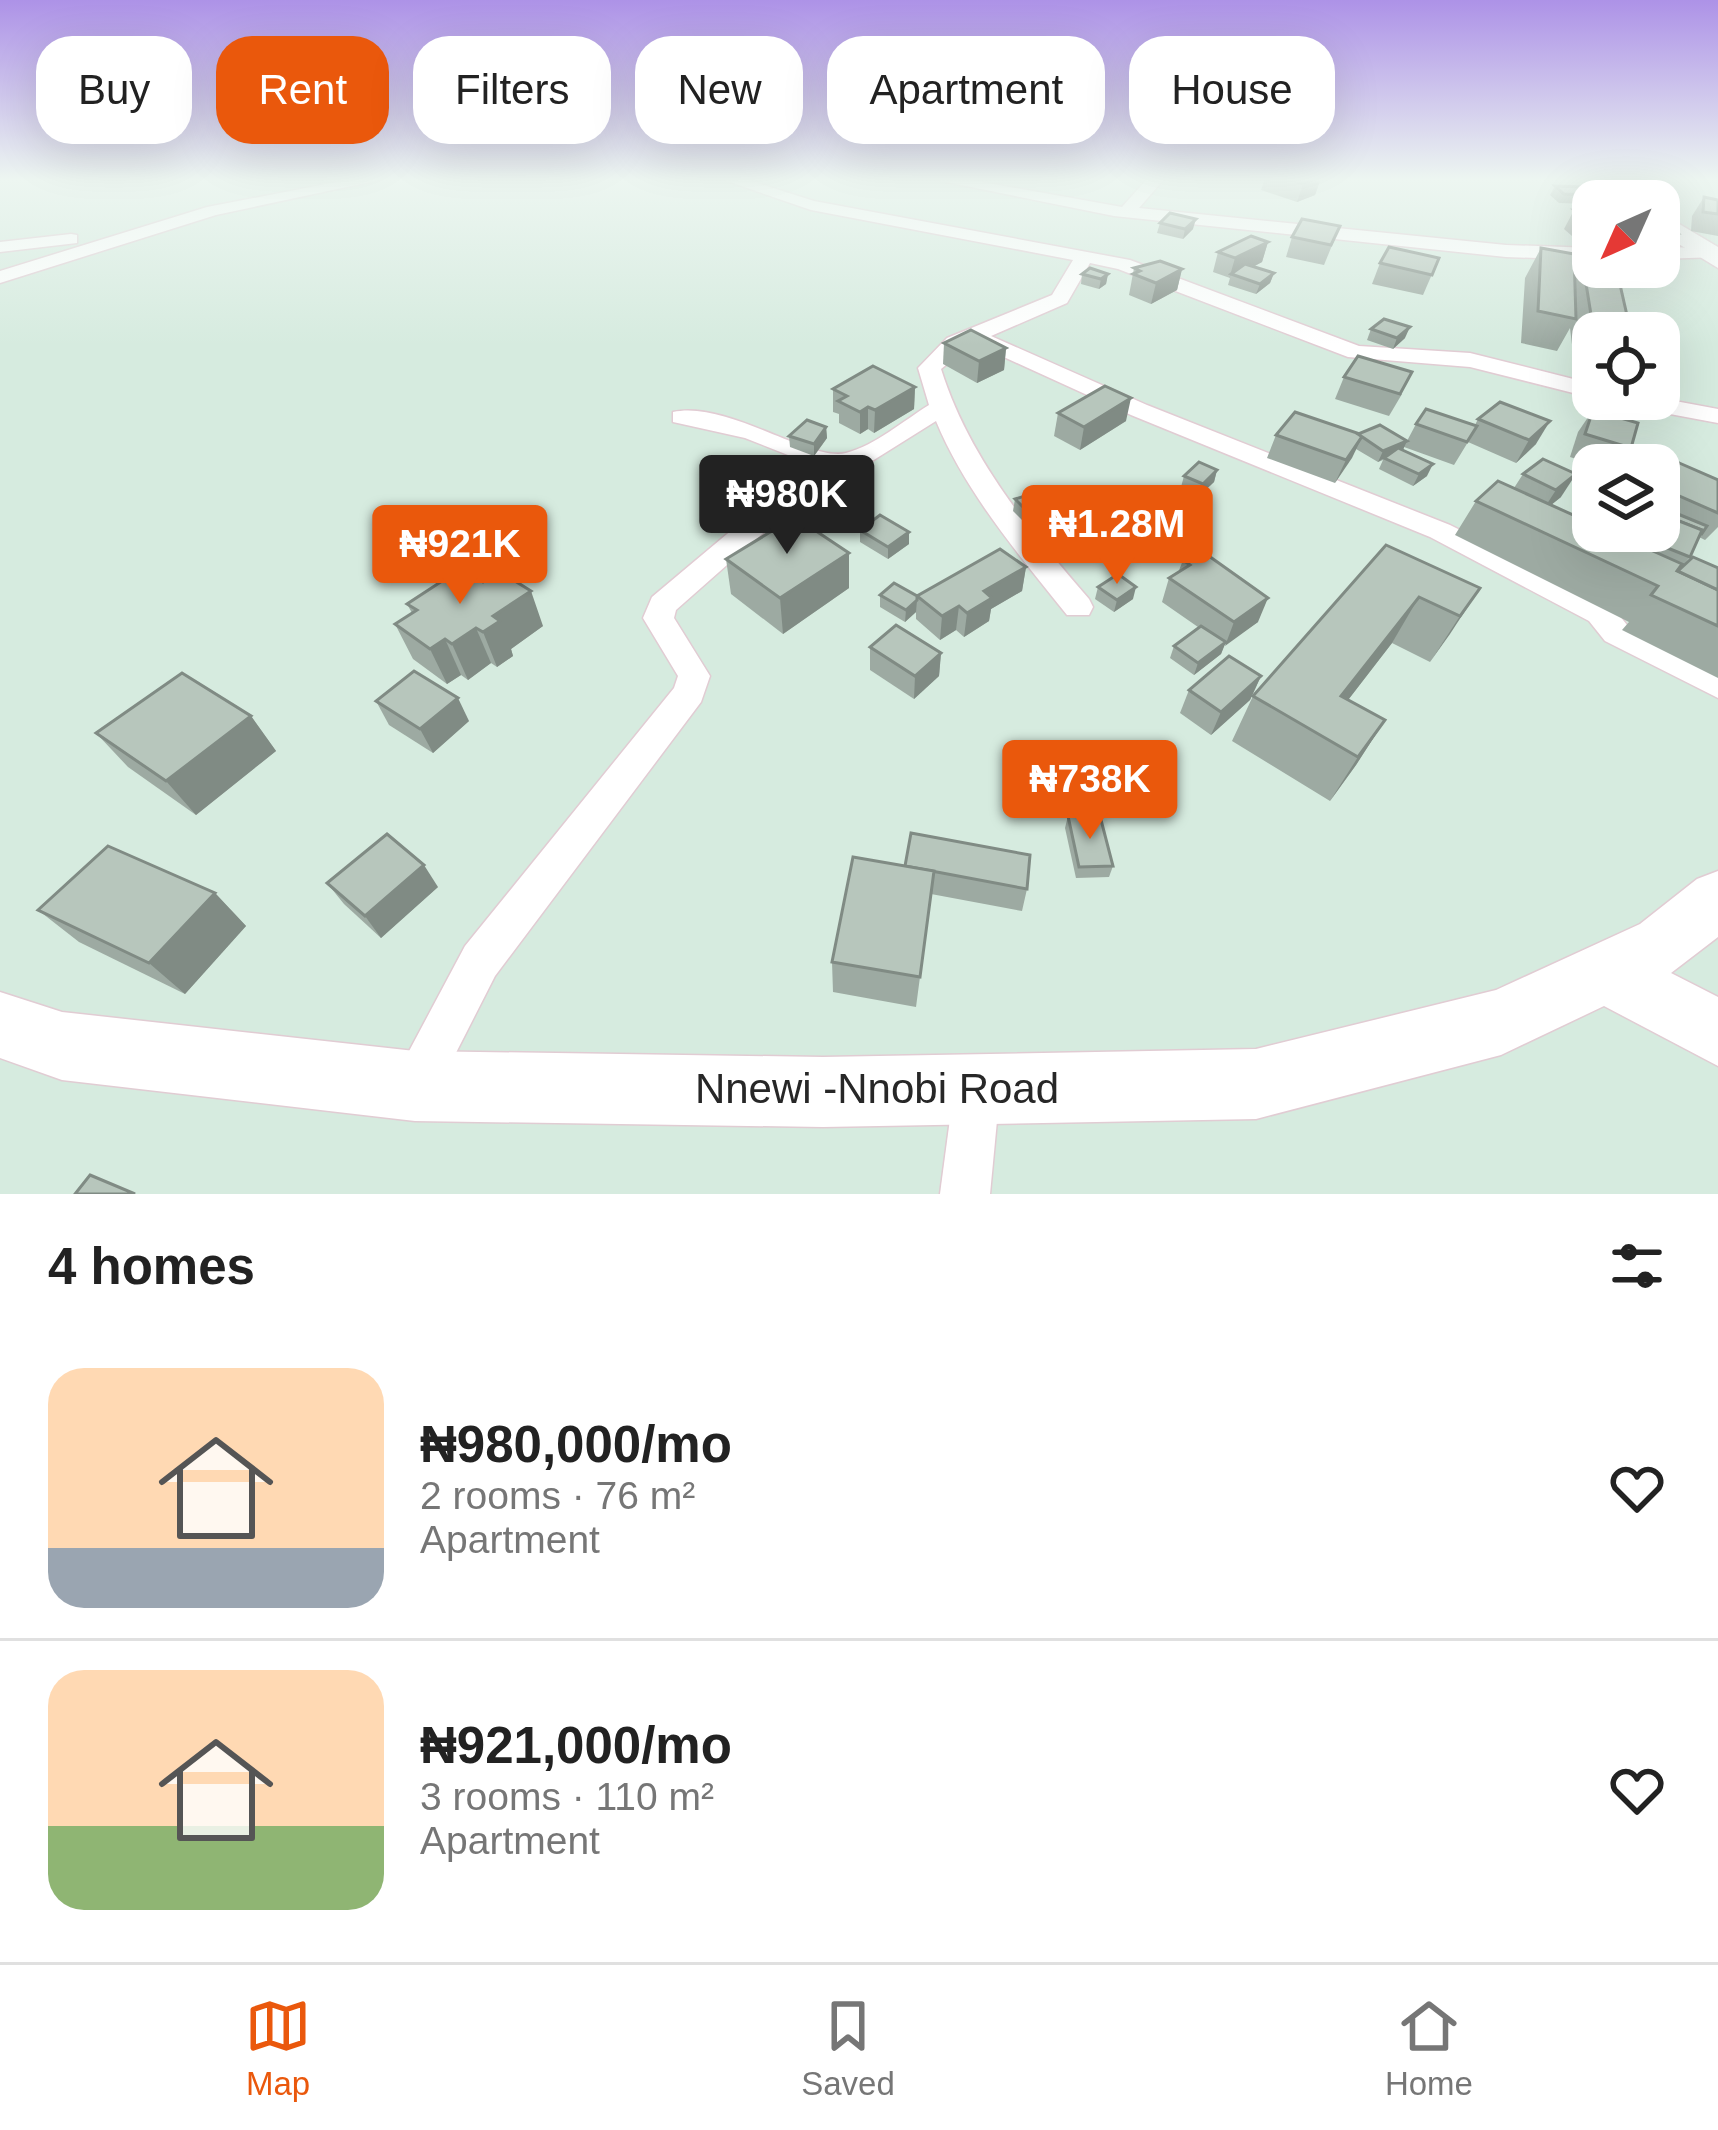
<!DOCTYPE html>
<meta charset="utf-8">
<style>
:root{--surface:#fff;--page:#f2f2f2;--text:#222;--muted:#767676;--line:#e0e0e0;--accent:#ea580c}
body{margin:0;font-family:Helvetica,sans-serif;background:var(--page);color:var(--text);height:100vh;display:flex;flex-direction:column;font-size:45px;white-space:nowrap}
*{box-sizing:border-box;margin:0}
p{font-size:39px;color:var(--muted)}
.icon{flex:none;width:66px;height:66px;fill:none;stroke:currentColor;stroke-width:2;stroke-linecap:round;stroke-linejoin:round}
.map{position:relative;height:1194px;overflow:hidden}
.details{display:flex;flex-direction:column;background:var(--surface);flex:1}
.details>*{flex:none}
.hud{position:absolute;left:36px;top:36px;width:1647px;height:108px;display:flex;gap:24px}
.needle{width:78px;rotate:225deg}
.controls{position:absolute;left:1572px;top:180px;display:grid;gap:24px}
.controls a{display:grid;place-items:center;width:108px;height:108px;border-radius:24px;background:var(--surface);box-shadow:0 12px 48px #0002;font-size:60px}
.price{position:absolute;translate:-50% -102px;padding:0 27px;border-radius:12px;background:var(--accent);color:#fff;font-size:39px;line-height:78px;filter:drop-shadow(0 3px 6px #0008)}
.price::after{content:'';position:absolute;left:50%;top:72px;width:36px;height:27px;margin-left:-18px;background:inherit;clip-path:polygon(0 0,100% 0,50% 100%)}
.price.current{background:#222;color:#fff}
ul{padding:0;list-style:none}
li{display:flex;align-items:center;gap:36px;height:300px;padding:0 48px}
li+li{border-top:3px solid var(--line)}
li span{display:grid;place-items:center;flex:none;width:336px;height:240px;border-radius:36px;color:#555}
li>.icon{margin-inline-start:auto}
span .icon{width:144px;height:144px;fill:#fffc;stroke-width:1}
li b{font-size:51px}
h2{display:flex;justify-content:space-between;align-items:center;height:144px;padding:0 48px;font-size:51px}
.chip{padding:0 42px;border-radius:36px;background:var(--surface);box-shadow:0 12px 48px #0002;font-size:42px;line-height:108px}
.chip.current{background:var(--accent);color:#fff}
.menu{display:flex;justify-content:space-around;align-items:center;height:168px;border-top:3px solid var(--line);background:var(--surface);font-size:33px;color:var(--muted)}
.menu a{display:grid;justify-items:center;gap:6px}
.menu .current{color:var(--accent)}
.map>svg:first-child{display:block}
</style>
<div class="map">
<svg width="1718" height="1194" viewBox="0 0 1718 1194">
<rect width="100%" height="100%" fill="#d6ebdf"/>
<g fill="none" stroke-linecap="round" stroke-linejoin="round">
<defs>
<g id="street">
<polygon points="357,178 389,178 216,215 0,283 0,271 207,207"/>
<path d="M718 178H742L814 201 1130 260 1359 346 1470 353 1593 384V398L1470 367 1348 357 1118 269 1090 263 1067 303 991 336 1147 405 1450 525 1611 605 1627 625 1718 670V698L1605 641 1589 621 1430 537 1131 415 973 343 941 369C969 458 1028 528 1089 599L1093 607 1089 615H1067C1019 555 966 493 936 421L778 520 676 610 674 618 710 676 701 702 495 976 431 1102 415 1109 399 1102 392 1086 399 1070 465 946 674 688 678 676 643 618 652 597 758 508 821 468 745 438 673 422V412C727 400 810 462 846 453 876 445 903 421 929 405L918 368 947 338 1052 295 1073 260 811 210Z"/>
<polygon points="926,178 960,178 1122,207 1148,178 1165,178 1139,208 1506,245 1593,248 1593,260 1506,257 1114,216"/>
<polygon points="71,234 77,235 77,243 0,252 0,242"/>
<polygon points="1659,247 1711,248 1718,250 1718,257 1659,259"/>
<polygon points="1659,398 1718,409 1718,423 1627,406 1615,399"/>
<polygon points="977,1066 993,1073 1000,1089 990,1194 940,1194 954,1089 961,1073"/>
</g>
<g id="secondary">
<polygon points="1585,178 1613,178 1644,201 1614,201"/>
<polygon points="1659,212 1718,247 1718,268 1659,232"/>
<polygon points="1718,871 1718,937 1671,973 1718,997 1718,1066 1604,1006 1501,1055 1256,1119 823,1127 415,1121 62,1080 0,1058 0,992 62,1012 415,1051 823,1057 1256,1049 1496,990 1640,924 1697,879"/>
</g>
</defs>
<use href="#street" stroke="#e1ccd3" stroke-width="3"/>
<use href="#secondary" stroke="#e1ccd3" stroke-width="3"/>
<use href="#street" fill="#fff" fill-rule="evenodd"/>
<use href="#secondary" fill="#fff" fill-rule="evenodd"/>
</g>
<g fill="#9daaa2">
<polygon points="1265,178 1321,178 1315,195 1297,202 1261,190"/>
<polygon points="1555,186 1596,195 1591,204 1559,203 1550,195"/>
<polygon points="1704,197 1718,200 1718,236 1691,231 1692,216"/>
<polygon points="1574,210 1593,210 1593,243 1580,243 1564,229"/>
<polygon points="1160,223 1193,229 1183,239 1157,233"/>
<polygon points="1659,224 1677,233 1670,243 1659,243"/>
<polygon points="1340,226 1324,265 1286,257 1292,237"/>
<polygon points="1268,242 1262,262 1253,267 1274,273 1270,283 1256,294 1228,285 1230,278 1213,272 1218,252"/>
<polygon points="1541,248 1574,272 1582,259 1593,333 1593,372 1575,369 1570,328 1557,351 1521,343 1525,278"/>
<polygon points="1439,258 1423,295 1372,284 1380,263"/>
<polygon points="1134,268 1182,269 1177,290 1151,304 1129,295"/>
<polygon points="1082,274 1108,274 1106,284 1099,289 1081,284"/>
<polygon points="1371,329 1405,338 1393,349 1367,340"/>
<polygon points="944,343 1006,348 1004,370 977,383 943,364"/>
<polygon points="1344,377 1402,394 1389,416 1335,399"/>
<polygon points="915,387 914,409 874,433 868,429 860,434 839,423 839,414 833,412 833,389"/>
<polygon points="1500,402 1536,444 1516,463 1468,442 1454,465 1404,447 1403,450 1427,476 1413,486 1379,469 1383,460 1378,462 1356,449 1335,483 1267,458 1276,435 1358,434 1407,441 1416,424 1475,425 1478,419"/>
<polygon points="1593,410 1631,448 1619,465 1595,465 1570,457 1578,432"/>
<polygon points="1058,413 1126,421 1080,450 1054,436"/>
<polygon points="826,427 827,438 814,456 790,447 789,436"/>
<polygon points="1543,459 1561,497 1551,505 1618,536 1621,531 1659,531 1659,479 1718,479 1718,527 1705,540 1699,537 1690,557 1678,571 1718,568 1718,678 1622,630 1629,622 1455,535 1476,501 1514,488 1523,474"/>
<polygon points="1217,470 1214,482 1199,496 1181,487 1184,476"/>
<polygon points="1015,499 1063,515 1028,526 1013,511"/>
<polygon points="1593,499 1593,515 1584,512"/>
<polygon points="860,530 909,532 909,544 888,559 860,542"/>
<polygon points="1386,545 1480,588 1430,662 1392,643 1348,700 1385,720 1356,765 1330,801 1232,741 1253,696"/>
<polygon points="726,559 849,588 783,634 731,594"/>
<polygon points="1183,560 1258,622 1224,645 1221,654 1194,675 1170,658 1174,646 1198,627 1162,602 1169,578 1178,573"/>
<polygon points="1026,567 1022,591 991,609 989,621 964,637 956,630 940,640 916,619 916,612 905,622 880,607 880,595 917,596"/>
<polygon points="1098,587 1133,599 1114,612 1095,599"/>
<polygon points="407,604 543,626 511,649 513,656 497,667 491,663 468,680 461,675 447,684 413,659 395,624 412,613"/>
<polygon points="870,647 941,653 939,676 914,699 870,670"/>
<polygon points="1261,676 1250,700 1211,735 1180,713 1189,690"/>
<polygon points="376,701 469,721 433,753 389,725"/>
<polygon points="251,716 276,751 196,815 128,767 96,733"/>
<polygon points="1068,816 1113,866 1109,877 1076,878 1065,828"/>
<polygon points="853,857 1027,889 1022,911 931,894 916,1007 833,992 832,962"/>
<polygon points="327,883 438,887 381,938 344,904"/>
<polygon points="215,893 246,926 185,994 79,942 38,910"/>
</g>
<g fill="#808b84">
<polygon points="1321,178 1315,195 1297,202 1303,184"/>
<polygon points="1196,219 1193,229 1183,239 1185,229"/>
<polygon points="1268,242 1262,262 1235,276 1231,274 1229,279 1235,258"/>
<polygon points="1182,269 1177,290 1151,304 1156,283"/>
<polygon points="1274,273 1270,283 1256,294 1260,284"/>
<polygon points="1108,274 1106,284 1099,289 1101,279"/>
<polygon points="1410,327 1405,338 1393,349 1397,338"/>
<polygon points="1006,348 1004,370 977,383 979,361"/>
<polygon points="915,387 914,409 874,433 875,410"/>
<polygon points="1131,398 1126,421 1080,450 1084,427"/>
<polygon points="868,407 868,429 860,434 860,412"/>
<polygon points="1550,421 1536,444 1516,463 1529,440"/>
<polygon points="826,427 827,438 814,456 814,444"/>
<polygon points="1363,435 1352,458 1335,483 1346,460"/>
<polygon points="1407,441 1402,452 1384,458 1378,462 1383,451"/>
<polygon points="1433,464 1427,476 1413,486 1419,474"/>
<polygon points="1217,470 1214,482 1199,496 1203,484"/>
<polygon points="1576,474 1561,497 1541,513 1556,490"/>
<polygon points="1066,503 1063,515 1028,526 1030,514"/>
<polygon points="909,532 909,544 888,559 888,547"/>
<polygon points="849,553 849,588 783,634 780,598"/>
<polygon points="1026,567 1022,591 991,609 989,621 964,637 967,613 984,591"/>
<polygon points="1136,587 1133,599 1114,612 1117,600"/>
<polygon points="1480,588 1450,634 1430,662 1460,616"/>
<polygon points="531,591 543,626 511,649 513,656 497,667 483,632 493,616"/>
<polygon points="1419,597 1392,643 1321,735 1341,696"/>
<polygon points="1268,598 1258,622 1225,646 1234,622"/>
<polygon points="917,600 916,612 905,622 906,610"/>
<polygon points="959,606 956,630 940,640 942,616"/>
<polygon points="476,628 491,663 468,680 452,644"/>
<polygon points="445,639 461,675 447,684 430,649"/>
<polygon points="1226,642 1221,654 1194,675 1198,663"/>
<polygon points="941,653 939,676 914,699 915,676"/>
<polygon points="1261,676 1250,700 1211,735 1221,712"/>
<polygon points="458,698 469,721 433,753 420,729"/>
<polygon points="251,716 276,751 196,815 166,781"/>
<polygon points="1385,720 1356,765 1330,801 1358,757"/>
<polygon points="424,865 438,887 381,938 365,916"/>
<polygon points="215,893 246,926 185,994 149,963"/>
</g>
<g fill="#b7c6bc" stroke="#808b84" stroke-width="3">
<polygon points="1285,178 1319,178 1303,184"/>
<polygon points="1555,186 1587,187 1596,195 1564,194"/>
<polygon points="1704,197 1718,200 1718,214 1703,212"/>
<polygon points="1574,210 1593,210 1593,223 1591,223"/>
<polygon points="1170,213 1196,219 1185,229 1160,223"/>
<polygon points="1302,219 1340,226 1331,245 1292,237"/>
<polygon points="1659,224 1664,224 1677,233 1659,233"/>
<polygon points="1251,236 1268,242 1235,258 1218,252"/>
<polygon points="1389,247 1439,258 1432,275 1380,263"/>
<polygon points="1541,248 1574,254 1576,319 1538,311"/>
<polygon points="1582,259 1593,261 1593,267 1616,267 1631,333 1594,333"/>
<polygon points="1160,261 1182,269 1156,283 1133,274 1140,271 1134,268"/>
<polygon points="1245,264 1274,273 1260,284 1231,274"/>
<polygon points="1090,268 1108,274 1101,279 1082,274"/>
<polygon points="1384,319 1410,327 1397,338 1371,329"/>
<polygon points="971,330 1006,348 979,361 944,343"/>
<polygon points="1358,356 1412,372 1400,394 1344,377"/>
<polygon points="873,366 915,387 875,410 868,407 860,412 838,401 847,396 833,389"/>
<polygon points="1105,386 1131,398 1084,427 1058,413"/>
<polygon points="1500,402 1550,421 1529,440 1478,419"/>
<polygon points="1426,409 1477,426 1467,442 1416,424"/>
<polygon points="1593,410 1638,423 1631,448 1585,434"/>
<polygon points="1295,412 1363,435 1346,460 1276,435"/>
<polygon points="807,420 826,427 814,444 789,436"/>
<polygon points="1380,425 1407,441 1383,451 1358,434"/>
<polygon points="1398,448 1433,464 1419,474 1384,458"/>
<polygon points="1543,459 1576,474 1556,490 1523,474"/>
<polygon points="1199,462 1217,470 1203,484 1184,476"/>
<polygon points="1677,462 1718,480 1718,513 1659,487 1659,479"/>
<polygon points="1498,481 1593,524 1593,531 1608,531 1682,564 1677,571 1718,590 1718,626 1651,595 1658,586 1476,501"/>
<polygon points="1051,488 1066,503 1030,514 1015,499"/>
<polygon points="1673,512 1707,526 1701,535 1702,530 1668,517"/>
<polygon points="1659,513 1702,530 1690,557 1625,531 1659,531"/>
<polygon points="880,515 909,532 888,547 860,530"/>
<polygon points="795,517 849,553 780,598 726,559"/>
<polygon points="1386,545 1480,588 1460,616 1419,597 1341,696 1385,720 1358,757 1253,696"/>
<polygon points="1000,549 1026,567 984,591 992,598 967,613 959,606 942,616 917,596"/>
<polygon points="1199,549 1268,598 1234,622 1169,578 1190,565 1183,560"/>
<polygon points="1693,557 1718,568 1718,590 1678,571"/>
<polygon points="462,568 483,582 499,571 531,591 493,616 500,621 483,632 476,628 452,644 445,639 430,649 395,624 417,610 407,604"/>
<polygon points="1118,574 1136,587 1117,600 1098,587"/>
<polygon points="894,583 917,596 917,600 906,610 880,595"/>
<polygon points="896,625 941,653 915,676 870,647"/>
<polygon points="1201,626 1226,642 1198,663 1174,646"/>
<polygon points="1229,656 1261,676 1221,712 1189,690"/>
<polygon points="414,671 458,698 420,729 376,701"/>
<polygon points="182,673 251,716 166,781 96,733"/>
<polygon points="1068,816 1100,816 1113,866 1079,867"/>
<polygon points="911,833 1030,855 1027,889 905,866"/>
<polygon points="387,834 424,865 365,916 327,883"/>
<polygon points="108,846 215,893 149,963 38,910"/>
<polygon points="853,857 934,871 920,977 832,962"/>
<polygon points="90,1175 135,1194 75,1194"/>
</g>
<linearGradient id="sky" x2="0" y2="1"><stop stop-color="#ad92e7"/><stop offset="0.52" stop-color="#edf6f1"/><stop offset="1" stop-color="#edf6f1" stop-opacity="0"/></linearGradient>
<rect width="1718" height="345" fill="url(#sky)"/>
<g text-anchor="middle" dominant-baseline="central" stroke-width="9" stroke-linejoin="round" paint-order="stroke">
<g font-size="42" fill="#272727" stroke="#fff">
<text x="877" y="1088">Nnewi -Nnobi Road</text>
</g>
</g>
</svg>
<div class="controls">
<a><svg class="needle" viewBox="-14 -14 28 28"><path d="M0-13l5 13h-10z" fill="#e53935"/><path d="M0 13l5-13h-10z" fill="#767676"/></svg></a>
<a><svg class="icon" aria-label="locate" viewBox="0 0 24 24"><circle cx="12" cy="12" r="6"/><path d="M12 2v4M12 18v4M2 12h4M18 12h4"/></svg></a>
<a><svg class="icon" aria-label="layers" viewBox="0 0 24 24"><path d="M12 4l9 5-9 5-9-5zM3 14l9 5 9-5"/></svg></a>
</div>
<b class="price current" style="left:787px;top:557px">₦980K</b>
<b class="price" style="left:1117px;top:587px">₦1.28M</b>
<b class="price" style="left:460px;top:607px">₦921K</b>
<b class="price" style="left:1090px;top:842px">₦738K</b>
<div class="hud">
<a class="chip">Buy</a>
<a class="chip current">Rent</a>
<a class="chip">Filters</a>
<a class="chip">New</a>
<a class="chip">Apartment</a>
<a class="chip">House</a>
</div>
</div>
<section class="details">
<h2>4 homes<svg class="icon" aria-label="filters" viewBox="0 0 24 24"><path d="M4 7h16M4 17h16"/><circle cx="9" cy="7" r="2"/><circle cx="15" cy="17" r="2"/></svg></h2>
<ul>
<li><span style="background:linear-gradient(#ffd9b3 75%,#9aa5b1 0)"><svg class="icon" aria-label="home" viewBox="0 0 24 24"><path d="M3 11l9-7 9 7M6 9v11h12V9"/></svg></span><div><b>₦980,000/mo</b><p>2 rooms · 76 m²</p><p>Apartment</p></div><svg class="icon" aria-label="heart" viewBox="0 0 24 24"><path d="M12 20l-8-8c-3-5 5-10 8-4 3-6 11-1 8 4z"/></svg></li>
<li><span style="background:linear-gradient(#ffd9b3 65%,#8fb573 0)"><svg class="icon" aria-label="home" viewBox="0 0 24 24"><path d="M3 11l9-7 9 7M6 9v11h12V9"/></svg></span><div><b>₦921,000/mo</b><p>3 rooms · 110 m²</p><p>Apartment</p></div><svg class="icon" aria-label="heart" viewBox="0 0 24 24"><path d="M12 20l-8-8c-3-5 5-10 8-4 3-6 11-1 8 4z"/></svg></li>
</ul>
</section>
<nav class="menu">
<a class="current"><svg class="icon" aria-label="map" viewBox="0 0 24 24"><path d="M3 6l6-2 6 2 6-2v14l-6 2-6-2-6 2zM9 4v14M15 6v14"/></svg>Map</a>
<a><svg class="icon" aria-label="saved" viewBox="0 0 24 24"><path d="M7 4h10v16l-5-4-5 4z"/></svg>Saved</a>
<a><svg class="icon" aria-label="home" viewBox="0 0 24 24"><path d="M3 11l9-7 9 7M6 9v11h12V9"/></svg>Home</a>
</nav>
